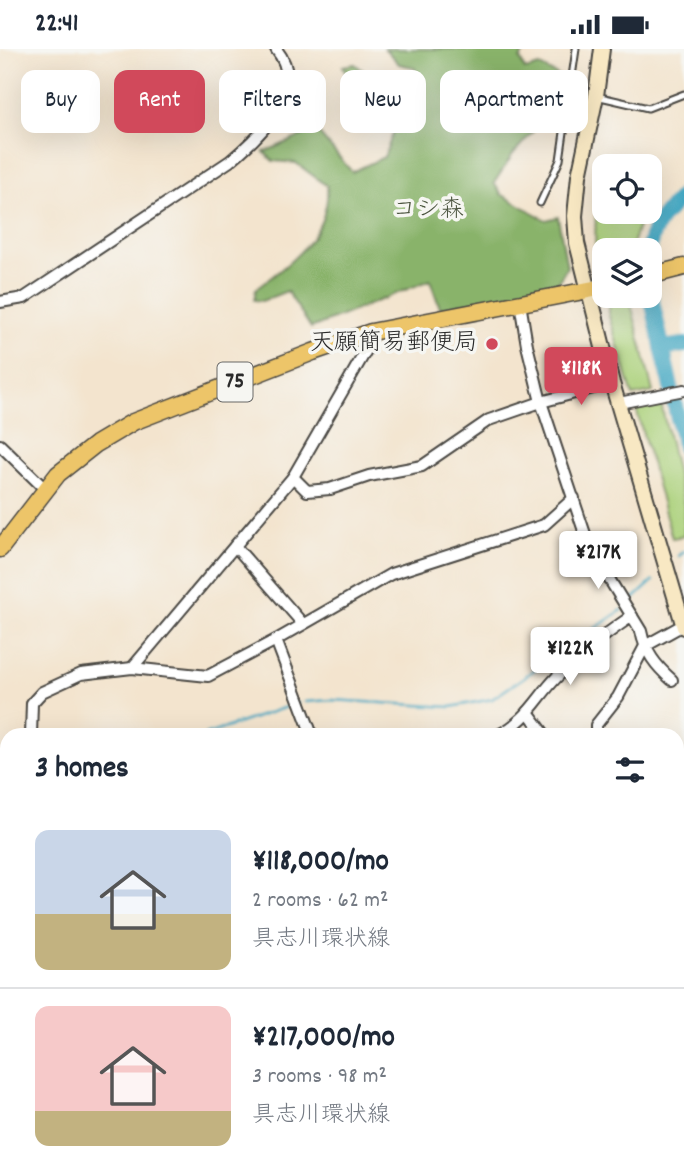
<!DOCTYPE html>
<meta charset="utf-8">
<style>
:root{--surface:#fff;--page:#f6f6f7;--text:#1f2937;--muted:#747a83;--line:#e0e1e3;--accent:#d1495b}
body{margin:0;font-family:Dekko,"Klee One",sans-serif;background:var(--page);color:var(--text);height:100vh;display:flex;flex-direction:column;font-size:26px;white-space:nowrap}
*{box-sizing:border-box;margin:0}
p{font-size:23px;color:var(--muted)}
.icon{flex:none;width:38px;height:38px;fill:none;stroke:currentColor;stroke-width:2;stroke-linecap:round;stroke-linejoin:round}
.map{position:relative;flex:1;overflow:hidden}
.drawer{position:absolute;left:0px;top:679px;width:684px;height:448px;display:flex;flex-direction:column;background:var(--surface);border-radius:21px 21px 0 0;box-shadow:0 7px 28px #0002}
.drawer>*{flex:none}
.guide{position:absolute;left:21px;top:21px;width:642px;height:63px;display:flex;gap:14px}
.buttons{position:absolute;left:592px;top:105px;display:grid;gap:14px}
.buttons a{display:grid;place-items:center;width:70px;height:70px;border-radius:14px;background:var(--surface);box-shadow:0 7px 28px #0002;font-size:35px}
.price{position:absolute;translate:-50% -60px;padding:0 16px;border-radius:7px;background:#fff;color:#222;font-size:23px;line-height:46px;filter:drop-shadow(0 2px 4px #0008)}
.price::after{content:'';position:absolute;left:50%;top:42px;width:21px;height:16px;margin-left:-10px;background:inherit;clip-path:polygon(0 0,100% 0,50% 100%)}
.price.current{background:var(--accent);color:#fff}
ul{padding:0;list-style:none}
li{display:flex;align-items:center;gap:21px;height:175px;padding:0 35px}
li+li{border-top:2px solid var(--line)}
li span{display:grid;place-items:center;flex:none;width:196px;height:140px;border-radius:14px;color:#555}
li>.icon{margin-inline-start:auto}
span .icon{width:84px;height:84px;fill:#fffc;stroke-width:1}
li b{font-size:30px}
h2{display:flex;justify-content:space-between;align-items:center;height:84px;padding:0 35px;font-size:30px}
.pill{padding:0 24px;border-radius:14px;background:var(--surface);box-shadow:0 7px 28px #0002;font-size:24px;line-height:63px}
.pill.current{background:var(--accent);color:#fff}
.status{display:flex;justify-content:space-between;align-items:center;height:49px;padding:0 35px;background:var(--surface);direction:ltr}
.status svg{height:19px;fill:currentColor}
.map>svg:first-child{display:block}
</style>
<div class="status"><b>22:41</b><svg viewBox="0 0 49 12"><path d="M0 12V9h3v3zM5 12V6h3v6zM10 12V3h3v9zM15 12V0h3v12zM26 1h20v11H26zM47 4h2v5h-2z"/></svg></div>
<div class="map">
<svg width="684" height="1127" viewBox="0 0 684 1127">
<rect width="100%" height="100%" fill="#f6f6f2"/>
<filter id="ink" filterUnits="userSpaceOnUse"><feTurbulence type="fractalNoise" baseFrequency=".0143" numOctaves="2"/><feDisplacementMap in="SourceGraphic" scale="14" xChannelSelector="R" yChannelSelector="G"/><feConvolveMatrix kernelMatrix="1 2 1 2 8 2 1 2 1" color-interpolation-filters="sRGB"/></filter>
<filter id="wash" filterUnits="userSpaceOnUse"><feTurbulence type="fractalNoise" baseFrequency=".00686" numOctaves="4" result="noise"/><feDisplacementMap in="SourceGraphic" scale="28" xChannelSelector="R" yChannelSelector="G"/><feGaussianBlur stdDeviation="1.57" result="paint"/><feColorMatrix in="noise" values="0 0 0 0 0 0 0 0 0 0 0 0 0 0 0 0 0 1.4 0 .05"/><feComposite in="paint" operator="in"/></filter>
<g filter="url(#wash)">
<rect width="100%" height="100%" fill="#f3e4ce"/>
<g fill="#acd17b" stroke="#6c7e53" stroke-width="2">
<polygon points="596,147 604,147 604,163 643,163 630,201 604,201 604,218 595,211"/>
<polygon points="614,247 629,247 653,343 633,347 609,267 609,257"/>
<polygon points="657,351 662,359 684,456 684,487 672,489 635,356"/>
</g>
<path fill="#89b36b" stroke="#5a6f4b" stroke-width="2" d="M385 0H526L520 10 525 21 540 17 561 28 560 52 513 105 494 134 501 145 546 171 558 168 567 218 556 237 440 259 430 231 311 279 287 242 262 252 254 251 256 240C291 213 331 185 327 137L296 114 273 112 264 103 316 81 352 123 384 108 397 74 360 35 347 27 343 17 355 15 408 58 424 39V30L413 18 399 15Z"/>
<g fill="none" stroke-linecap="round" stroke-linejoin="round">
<g stroke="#42a7c2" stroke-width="2.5">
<polyline points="679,507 684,502"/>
<polyline points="627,556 653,532"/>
<polyline points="305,653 331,651 451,658 492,650 622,561"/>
<polyline points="205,686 298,654"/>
<polyline points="0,1075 7,1048"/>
</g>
<g stroke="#42a7c2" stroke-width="16">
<path d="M649 202C651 177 667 162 684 145"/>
<polyline points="649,238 684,398"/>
<polyline points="662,299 684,296"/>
</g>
</g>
</g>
<g filter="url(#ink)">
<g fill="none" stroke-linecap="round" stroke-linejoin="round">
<defs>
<g id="service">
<polyline points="596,47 648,59 684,45"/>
<polyline points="540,154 560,111 576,0"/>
<polyline points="292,1120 303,1127"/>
<polyline points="190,1127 194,1120"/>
</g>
<g id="minor">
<path d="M0 253 24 249 230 112C261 86 309 41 276 0"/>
<path d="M520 254 527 296 541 353 589 497 641 582C645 603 656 617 672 631"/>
<polyline points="619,354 684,341"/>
<polyline points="0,396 45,440"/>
<polyline points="293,428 307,442 330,440 369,427 422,417 489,371 541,353 612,334"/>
<polyline points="235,497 303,575"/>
<polyline points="276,591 312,686"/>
<polyline points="132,619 293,428 368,298 371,283"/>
<polyline points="528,663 545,686"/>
<polyline points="31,686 32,654 42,643 81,625 132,619 208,627 276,591 391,525 544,476 574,449"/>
<path d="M498 686C526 673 536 650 556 629 579 605 604 586 632 567"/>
<polyline points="596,686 596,676 618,648 645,597 683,576"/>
<polyline points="0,866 7,854"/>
<polyline points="677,1108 684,1105"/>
<polyline points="522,1120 528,1127"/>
<polyline points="594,1127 598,1120"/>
</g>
<polyline id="secondary" points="602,0 596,47 579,127 575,167 577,194 612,334 684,578"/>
<g id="primary">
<polyline points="649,227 684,218"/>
<polyline points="0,500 58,425 96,395 133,373 313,303 371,283 604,238"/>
</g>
</defs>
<use href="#service" stroke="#494743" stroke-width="9"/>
<use href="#minor" stroke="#494743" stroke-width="14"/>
<use href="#secondary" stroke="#494743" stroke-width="18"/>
<use href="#primary" stroke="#494743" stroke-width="19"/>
<use href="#service" stroke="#fff" stroke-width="5"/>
<use href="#minor" stroke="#fff" stroke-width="10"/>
<use href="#secondary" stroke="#f8e8c3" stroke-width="14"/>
<use href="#primary" stroke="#edc569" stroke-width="16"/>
</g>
</g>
<circle fill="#d1495b" stroke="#f6f6f2" stroke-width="2.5" cx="492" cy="295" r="7"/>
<g text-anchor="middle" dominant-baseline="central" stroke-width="7" stroke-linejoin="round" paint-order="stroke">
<rect fill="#f6f6f2" stroke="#686867" stroke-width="2" x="217.5" y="313.5" width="35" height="39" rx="5"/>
<g font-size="23" font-weight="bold" fill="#2b2b2b">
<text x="235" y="333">75</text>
</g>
<g font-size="24" fill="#4b543f" stroke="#f6f6f2">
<text x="428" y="162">コシ森</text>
</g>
<g font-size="24" fill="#2b2b2b" stroke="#f6f6f2" text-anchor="end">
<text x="478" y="295">天願簡易郵便局</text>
</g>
</g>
</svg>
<div class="buttons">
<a><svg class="icon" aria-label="locate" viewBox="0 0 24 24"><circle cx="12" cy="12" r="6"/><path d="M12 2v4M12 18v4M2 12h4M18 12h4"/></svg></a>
<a><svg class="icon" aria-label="layers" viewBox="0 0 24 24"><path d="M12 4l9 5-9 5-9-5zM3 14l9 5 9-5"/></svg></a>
</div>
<b class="price current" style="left:581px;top:358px">¥118K</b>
<b class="price" style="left:598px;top:542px">¥217K</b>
<b class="price" style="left:570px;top:638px">¥122K</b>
<div class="guide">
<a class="pill">Buy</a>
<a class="pill current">Rent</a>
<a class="pill">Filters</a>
<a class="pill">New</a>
<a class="pill">Apartment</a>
</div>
<section class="drawer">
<h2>3 homes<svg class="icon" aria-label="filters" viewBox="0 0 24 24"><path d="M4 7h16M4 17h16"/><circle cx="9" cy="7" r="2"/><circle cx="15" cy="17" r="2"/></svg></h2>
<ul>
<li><span style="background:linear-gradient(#c9d6e8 60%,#c2b280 0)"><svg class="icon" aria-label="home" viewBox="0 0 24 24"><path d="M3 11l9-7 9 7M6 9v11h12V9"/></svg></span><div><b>¥118,000/mo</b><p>2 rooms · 62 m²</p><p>具志川環状線</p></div></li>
<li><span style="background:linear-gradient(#f6c9c9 75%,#c2b280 0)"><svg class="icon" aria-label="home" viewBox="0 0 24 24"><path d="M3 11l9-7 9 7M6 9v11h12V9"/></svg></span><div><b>¥217,000/mo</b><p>3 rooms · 98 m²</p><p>具志川環状線</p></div></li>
</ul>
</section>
</div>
